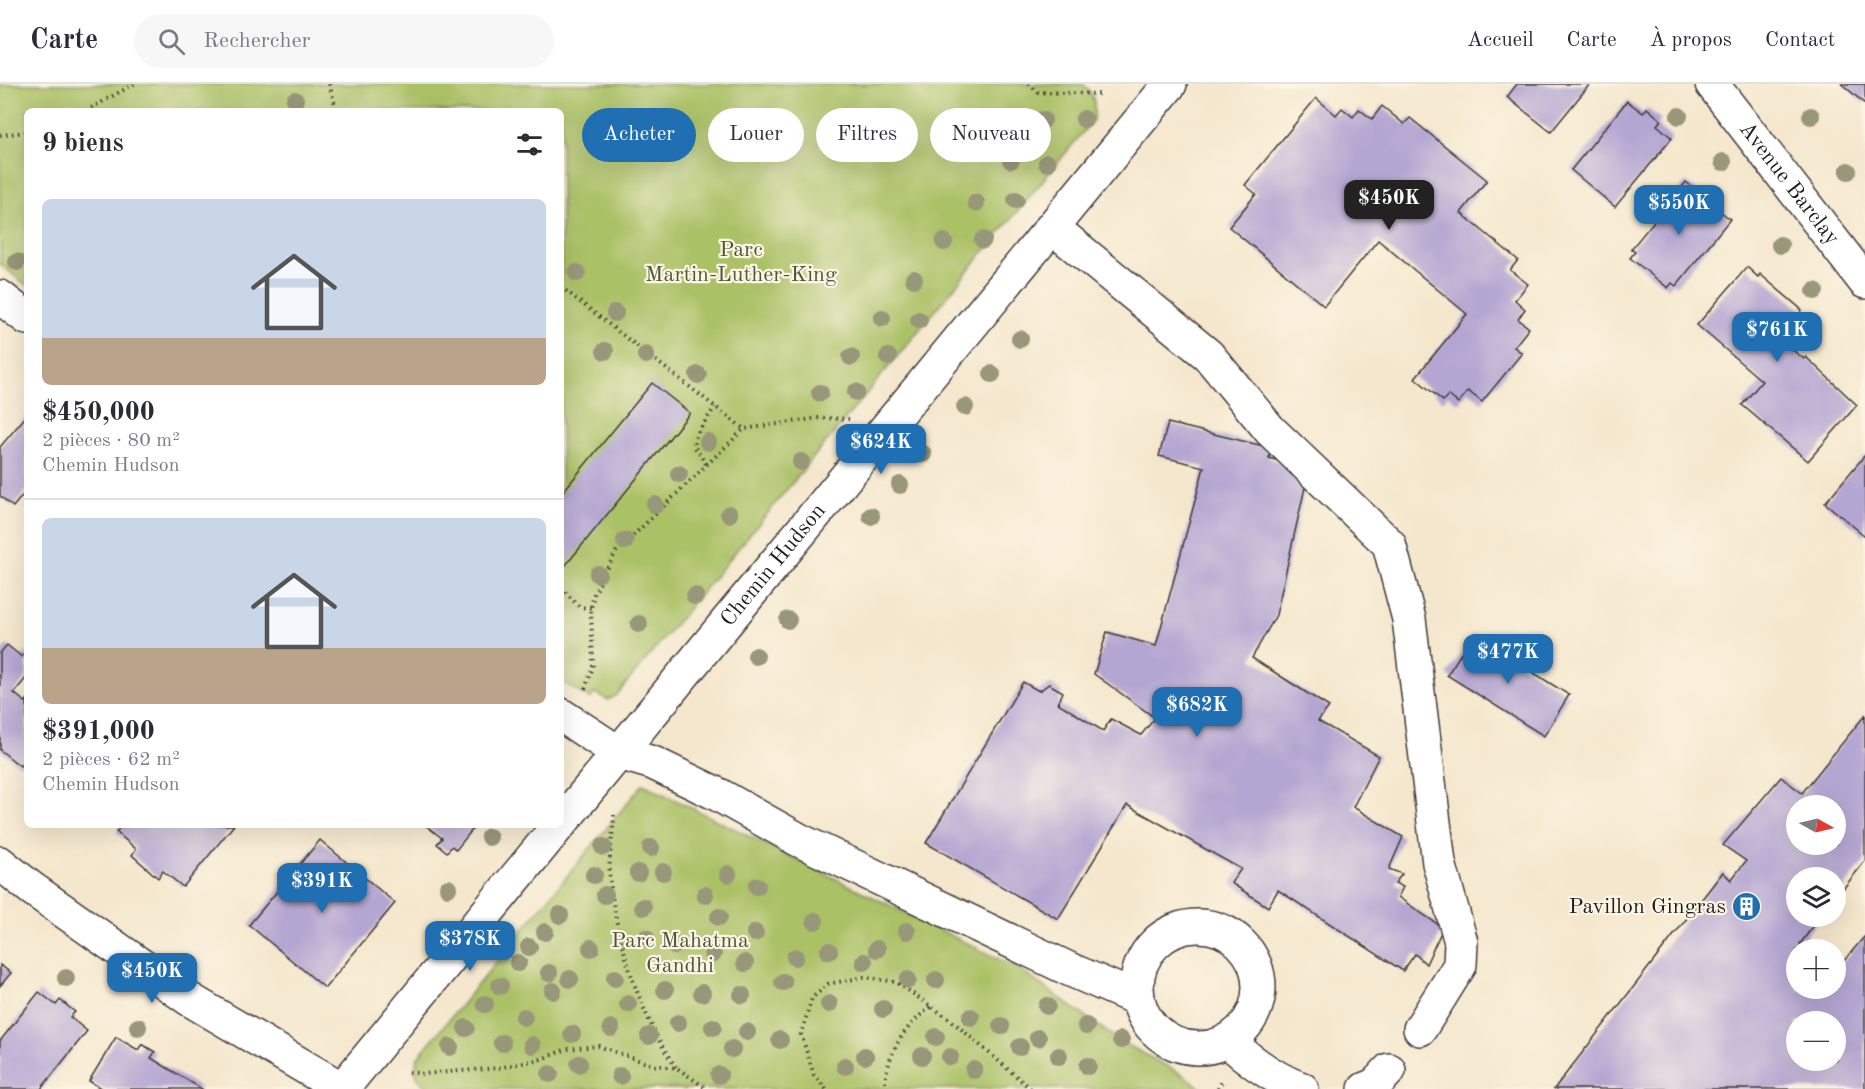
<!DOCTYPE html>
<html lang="fr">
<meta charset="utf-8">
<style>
:root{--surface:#fff;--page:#f7f7f7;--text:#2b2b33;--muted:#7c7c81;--line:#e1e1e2;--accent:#1f6fb2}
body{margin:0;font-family:"Old Standard TT",serif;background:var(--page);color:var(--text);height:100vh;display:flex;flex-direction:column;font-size:22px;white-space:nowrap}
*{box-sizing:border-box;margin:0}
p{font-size:20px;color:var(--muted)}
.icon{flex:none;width:33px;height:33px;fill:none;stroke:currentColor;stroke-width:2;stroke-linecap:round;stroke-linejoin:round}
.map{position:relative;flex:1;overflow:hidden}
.drawer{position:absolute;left:24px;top:24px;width:540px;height:720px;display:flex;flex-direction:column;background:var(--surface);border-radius:9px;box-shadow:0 6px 24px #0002}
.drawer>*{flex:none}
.hud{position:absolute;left:582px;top:24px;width:570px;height:54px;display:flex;gap:12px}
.needle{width:39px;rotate:98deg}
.tools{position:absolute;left:1786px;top:711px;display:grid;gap:12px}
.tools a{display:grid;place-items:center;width:60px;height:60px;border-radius:50%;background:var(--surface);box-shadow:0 6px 24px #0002;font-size:30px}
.price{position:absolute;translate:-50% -51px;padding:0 14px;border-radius:12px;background:var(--accent);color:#fff;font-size:20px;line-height:39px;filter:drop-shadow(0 2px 3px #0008)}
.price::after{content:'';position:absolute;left:50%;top:36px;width:18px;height:14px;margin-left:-9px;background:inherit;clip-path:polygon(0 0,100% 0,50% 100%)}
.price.current{background:#222;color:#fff}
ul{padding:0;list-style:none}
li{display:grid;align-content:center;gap:12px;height:318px;padding:0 18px}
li+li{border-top:2px solid var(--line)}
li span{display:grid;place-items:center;height:186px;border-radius:9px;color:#555}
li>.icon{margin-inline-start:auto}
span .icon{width:108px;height:108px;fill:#fffc;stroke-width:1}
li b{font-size:26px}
h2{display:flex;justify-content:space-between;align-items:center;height:72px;padding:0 18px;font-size:26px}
.tag{padding:0 21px;border-radius:27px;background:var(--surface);box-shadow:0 6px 24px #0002;font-size:21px;line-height:54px}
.tag.current{background:var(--accent);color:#fff}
header{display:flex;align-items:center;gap:36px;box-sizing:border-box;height:84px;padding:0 30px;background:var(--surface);border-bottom:2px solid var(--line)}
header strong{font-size:28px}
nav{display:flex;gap:33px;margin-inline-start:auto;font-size:21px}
.search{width:420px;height:54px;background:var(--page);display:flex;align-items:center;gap:15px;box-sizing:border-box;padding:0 21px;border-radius:33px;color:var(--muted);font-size:22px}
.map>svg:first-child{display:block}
</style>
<header>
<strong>Carte</strong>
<div class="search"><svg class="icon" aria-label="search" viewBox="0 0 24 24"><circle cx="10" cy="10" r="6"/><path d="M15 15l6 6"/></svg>Rechercher</div>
<nav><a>Accueil</a><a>Carte</a><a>À propos</a><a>Contact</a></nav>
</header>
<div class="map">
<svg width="1865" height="1005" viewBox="0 0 1865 1005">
<rect width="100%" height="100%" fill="#fcf5e5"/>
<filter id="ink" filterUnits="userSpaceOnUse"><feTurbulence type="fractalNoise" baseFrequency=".0167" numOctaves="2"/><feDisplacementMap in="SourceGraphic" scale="12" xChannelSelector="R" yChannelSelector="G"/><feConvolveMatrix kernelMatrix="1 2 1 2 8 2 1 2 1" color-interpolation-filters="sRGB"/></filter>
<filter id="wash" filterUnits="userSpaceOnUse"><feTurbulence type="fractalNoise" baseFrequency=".008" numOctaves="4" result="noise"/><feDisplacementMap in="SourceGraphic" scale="24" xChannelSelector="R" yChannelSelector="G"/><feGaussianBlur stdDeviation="1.35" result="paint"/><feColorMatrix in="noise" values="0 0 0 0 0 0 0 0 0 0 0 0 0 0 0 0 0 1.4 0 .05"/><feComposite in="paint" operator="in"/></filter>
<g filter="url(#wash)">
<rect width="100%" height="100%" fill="#f5e7cd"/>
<g fill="#abc166" stroke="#646e41" stroke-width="1.5">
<path d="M0 0H1083C1095 10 1096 20 1093 36L616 612 608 616 595 609 590 615 561 597V27H27V202L0 180Z"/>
<path d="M643 700 1017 884 1120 957 1183 991 1202 1005H429C416 995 412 989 418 973Z"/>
</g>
<g id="blocks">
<g fill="#b4a6d2" fill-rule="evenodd">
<polygon points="1517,0 1590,0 1551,48 1507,13"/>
<polygon points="1842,0 1865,0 1865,20"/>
<polygon points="1316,14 1336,31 1342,24 1353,33 1359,25 1372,35 1382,22 1404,40 1410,34 1487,96 1461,129 1518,176 1510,186 1528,200 1515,216 1525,225 1518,235 1529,244 1514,263 1522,269 1482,318 1468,307 1458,319 1448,311 1443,317 1415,294 1467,230 1378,156 1324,222 1229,143 1256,110 1245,101"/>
<polygon points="1627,17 1643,29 1647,24 1661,36 1657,41 1672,54 1615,123 1571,86"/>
<polygon points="1686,98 1701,110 1705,106 1719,117 1715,123 1730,135 1676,202 1672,199 1668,204 1630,174 1635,168 1631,165"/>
<polygon points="1747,183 1758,193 1760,190 1802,226 1800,229 1812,239 1790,264 1804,275 1806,273 1857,321 1808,377 1742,321 1762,297 1697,241"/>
<polygon points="652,299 690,329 561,487 561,410"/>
<polygon points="27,331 27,406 13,423 0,412 0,363"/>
<polygon points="1168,339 1272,364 1269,374 1309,386 1276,531 1252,574 1329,623 1318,637 1379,672 1353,723 1403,753 1389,785 1402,790 1395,799 1403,803 1398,813 1443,844 1426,880 1415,870 1403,887 1278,806 1268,823 1231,799 1241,785 1127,721 1058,835 926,759 1023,598 1039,607 1049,600 1063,608 1058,619 1103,647 1111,635 1141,651 1155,634 1094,590 1107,548 1156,562 1204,383 1159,372"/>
<polygon points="1865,371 1865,452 1825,419"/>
<polygon points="1473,551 1569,611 1544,652 1447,591"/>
<polygon points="7,561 22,573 27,567 27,593 14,609 25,618 27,616 27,673 20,682 0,666 0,569"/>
<path d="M1865 631V777L1836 814V794H1797V832H1821L1800 860 1807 866H1797V904H1836V886L1865 852V1005H1554L1723 788 1731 796 1746 777 1723 761 1781 693 1802 709ZM1797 722H1836V760H1797ZM1797 938H1836V976H1797Z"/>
<polygon points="122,741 234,741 183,803 163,787 158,794 132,771 136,765 116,748"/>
<polygon points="425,741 476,741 456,766 452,762 447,768 437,760 442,754"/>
<polygon points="320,756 395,819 325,904 249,841"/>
<polygon points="0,881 11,889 0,902"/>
<polygon points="39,908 56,921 60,916 75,928 70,933 87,947 41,1005 0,1005 0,957"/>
<polygon points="116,953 138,966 142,960 155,968 151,974 202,1005 102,1005 89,997"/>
</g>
</g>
</g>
<g filter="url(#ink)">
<use href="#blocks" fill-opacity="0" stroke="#3d3a37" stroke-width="1.5"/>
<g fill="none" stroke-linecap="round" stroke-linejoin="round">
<defs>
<g id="minor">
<path id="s1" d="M1712 0 1865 198"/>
<polyline points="1053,144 1208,271 1270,346 1389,460 1409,535 1439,779 1461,858 1460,881 1420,945"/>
<polyline points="0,213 27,234"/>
<polyline points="561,631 619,669 653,679 719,711 799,756 1071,886 1138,915"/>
<path id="s2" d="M561 739 1170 0"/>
<circle cx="1198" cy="903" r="61"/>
<path d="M1228 957C1250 977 1274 995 1302 1005"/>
<polyline points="342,1005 559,741"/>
<polyline points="1365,1005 1375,1001 1389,986"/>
</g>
<polyline id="major" points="0,779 31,804 189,915 342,1005"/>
</defs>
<use href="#minor" stroke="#3d3a37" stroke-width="36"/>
<use href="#major" stroke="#3d3a37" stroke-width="36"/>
<g stroke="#3d3a37" stroke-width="4" stroke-dasharray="1.5 4.5" stroke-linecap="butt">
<polyline points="329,0 337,27"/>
<polyline points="1028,0 1038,8 1100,10"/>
<polyline points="86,27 134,0"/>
<polyline points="0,51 27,48"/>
<polyline points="561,203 744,345 819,334 851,335"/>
<polyline points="706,380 694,362 696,351 715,323"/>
<polyline points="561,504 580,523 591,524"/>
<polyline points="585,605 593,583 591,524 594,510 616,468 744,345"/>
<path d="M614 731C613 752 608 775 610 795 615 852 642 938 676 983"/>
<polyline points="409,988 423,990 498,984 541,975 567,965 598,962 652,981 677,984 707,1005"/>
<polyline points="826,1005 814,991 801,950 812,914 828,900 864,893 896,898 952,937 1031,1005"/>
<path d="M884 1005C888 968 902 944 932 922"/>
<polyline points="1218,1005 1222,997"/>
</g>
<use href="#minor" stroke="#fff" stroke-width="33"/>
<use href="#major" stroke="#fff" stroke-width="33"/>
</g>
<g fill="#99977a">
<circle cx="295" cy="16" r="9"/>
<circle cx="1679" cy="32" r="9"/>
<circle cx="1811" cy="32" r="9"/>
<circle cx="1084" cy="35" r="9"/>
<circle cx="1043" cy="36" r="9"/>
<circle cx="1011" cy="76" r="9"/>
<circle cx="1723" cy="78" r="9"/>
<circle cx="1047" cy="79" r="9"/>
<circle cx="1848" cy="87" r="9"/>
<circle cx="1016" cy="116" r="9"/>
<circle cx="976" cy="119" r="9"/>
<circle cx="983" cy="156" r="9"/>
<circle cx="944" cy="158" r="9"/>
<circle cx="1780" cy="161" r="9"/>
<circle cx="17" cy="178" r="9"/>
<circle cx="577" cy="189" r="9"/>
<circle cx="914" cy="195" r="9"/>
<circle cx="1815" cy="207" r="9"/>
<circle cx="615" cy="229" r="9"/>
<circle cx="882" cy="234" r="9"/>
<circle cx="919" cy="236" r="9"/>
<circle cx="1020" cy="255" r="9"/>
<circle cx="605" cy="267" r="9"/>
<circle cx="646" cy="271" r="9"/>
<circle cx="851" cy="273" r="9"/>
<circle cx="888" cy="273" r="9"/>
<circle cx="992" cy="290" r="9"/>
<circle cx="698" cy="291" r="9"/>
<circle cx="856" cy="308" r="9"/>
<circle cx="820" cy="309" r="9"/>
<circle cx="965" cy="323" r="9"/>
<circle cx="708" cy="358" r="9"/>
<circle cx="923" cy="370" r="9"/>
<circle cx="801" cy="378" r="9"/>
<circle cx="679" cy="390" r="9"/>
<circle cx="900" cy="401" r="9"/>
<circle cx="655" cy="421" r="9"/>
<circle cx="729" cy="430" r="9"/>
<circle cx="871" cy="432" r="9"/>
<circle cx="625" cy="457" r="9"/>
<circle cx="598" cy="490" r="9"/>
<circle cx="695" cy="512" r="9"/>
<circle cx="788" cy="536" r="9"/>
<circle cx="639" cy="540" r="9"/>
<circle cx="756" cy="572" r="9"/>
<circle cx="489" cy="753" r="9"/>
<circle cx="603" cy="763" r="9"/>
<circle cx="651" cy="764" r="9"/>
<circle cx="663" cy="788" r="9"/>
<circle cx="638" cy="789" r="9"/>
<circle cx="728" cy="790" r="9"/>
<circle cx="594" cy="791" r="9"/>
<circle cx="757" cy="802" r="9"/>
<circle cx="448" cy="804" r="9"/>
<circle cx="605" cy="811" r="9"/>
<circle cx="705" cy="811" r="9"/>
<circle cx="643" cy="823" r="9"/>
<circle cx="560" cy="831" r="9"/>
<circle cx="719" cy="833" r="9"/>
<circle cx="815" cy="837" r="9"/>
<circle cx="907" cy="847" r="9"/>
<circle cx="545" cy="848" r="9"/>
<circle cx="755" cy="849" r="9"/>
<circle cx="646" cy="854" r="9"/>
<circle cx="674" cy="862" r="9"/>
<circle cx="529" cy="863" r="9"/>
<circle cx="591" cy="864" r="9"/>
<circle cx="877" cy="865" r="9"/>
<circle cx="829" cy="867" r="9"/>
<circle cx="713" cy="870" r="9"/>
<circle cx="795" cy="873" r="9"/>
<circle cx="864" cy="878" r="9"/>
<circle cx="518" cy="879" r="9"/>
<circle cx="745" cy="879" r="9"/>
<circle cx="549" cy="889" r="9"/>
<circle cx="66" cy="894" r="9"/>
<circle cx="615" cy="894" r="9"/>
<circle cx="570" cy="895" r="9"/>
<circle cx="908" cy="896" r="9"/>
<circle cx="936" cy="896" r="9"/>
<circle cx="783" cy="898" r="9"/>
<circle cx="500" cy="902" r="9"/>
<circle cx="665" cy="906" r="9"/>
<circle cx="553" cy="907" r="9"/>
<circle cx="702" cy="909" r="9"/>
<circle cx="742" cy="911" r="9"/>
<circle cx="485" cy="920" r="9"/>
<circle cx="628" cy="920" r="9"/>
<circle cx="829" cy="920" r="9"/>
<circle cx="1047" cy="922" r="9"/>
<circle cx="883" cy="925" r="9"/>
<circle cx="524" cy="933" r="9"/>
<circle cx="971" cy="933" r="9"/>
<circle cx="678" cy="939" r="9"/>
<circle cx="1001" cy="942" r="9"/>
<circle cx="1086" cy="942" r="9"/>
<circle cx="138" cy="943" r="9"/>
<circle cx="713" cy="943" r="9"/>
<circle cx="466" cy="944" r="9"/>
<circle cx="611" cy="944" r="9"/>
<circle cx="747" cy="948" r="9"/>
<circle cx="572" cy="950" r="9"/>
<circle cx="649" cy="952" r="9"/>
<circle cx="936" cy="953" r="9"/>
<circle cx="1038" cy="954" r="9"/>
<circle cx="780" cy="956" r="9"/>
<circle cx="1121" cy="956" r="9"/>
<circle cx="502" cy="959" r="9"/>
<circle cx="532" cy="961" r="9"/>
<circle cx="450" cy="963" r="9"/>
<circle cx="1020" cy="963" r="9"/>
<circle cx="732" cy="965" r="9"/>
<circle cx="865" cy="972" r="9"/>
<circle cx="922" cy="972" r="9"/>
<circle cx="1059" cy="972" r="9"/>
<circle cx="950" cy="973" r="9"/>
<circle cx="579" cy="980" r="9"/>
<circle cx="845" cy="982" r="9"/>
<circle cx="1088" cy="982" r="9"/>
<circle cx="974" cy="986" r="9"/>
<circle cx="550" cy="990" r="9"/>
<circle cx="719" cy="991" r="9"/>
<circle cx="620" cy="992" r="9"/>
</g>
</g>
<defs>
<symbol id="building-disc" viewBox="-11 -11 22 22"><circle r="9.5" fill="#1f6fb2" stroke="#fcf5e5"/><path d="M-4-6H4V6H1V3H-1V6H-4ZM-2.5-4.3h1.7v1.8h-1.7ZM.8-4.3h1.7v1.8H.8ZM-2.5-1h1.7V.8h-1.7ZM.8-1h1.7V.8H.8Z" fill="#fff"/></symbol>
</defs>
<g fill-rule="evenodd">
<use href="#building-disc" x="1730" y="806" width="33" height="33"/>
</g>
<g text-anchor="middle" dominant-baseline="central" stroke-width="4.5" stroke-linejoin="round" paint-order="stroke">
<g font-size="22" fill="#1c1c1c" stroke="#fcf5e5">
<text stroke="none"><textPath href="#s1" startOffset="126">Avenue Barclay</textPath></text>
<text stroke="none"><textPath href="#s2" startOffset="334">Chemin Hudson</textPath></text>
</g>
<g font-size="22" fill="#4e5636" stroke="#fcf5e5">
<text x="741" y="166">Parc<tspan x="741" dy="25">Martin-Luther-King</tspan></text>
<text x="680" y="857">Parc Mahatma<tspan x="680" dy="25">Gandhi</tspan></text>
</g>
<g font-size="22" fill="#1c1c1c" stroke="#fcf5e5" text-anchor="end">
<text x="1726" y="823">Pavillon Gingras</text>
</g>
</g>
</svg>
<div class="tools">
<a><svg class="needle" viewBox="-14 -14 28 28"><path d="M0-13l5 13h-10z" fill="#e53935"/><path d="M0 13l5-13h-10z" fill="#7c7c81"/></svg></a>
<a><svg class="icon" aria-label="layers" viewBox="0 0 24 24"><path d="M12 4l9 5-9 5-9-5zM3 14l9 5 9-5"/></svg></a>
<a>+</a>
<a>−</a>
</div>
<b class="price current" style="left:1389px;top:147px">$450K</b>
<b class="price" style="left:1679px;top:152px">$550K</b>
<b class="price" style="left:1777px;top:279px">$761K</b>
<b class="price" style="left:881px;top:391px">$624K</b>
<b class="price" style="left:1508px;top:601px">$477K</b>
<b class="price" style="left:1197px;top:654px">$682K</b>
<b class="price" style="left:322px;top:830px">$391K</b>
<b class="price" style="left:470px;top:888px">$378K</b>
<b class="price" style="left:152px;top:920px">$450K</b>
<div class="hud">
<a class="tag current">Acheter</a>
<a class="tag">Louer</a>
<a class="tag">Filtres</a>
<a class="tag">Nouveau</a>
</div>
<section class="drawer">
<h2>9 biens<svg class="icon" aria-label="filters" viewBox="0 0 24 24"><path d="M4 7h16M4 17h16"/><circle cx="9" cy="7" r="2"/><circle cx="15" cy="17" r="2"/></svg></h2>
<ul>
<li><span style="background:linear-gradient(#c9d6e8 75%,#b9a48a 0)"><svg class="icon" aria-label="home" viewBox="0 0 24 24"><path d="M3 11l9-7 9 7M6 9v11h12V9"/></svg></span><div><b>$450,000</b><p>2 pièces · 80 m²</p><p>Chemin Hudson</p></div></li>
<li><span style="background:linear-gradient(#c9d6e8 70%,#b9a48a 0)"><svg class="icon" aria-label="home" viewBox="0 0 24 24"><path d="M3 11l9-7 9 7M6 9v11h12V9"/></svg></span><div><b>$391,000</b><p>2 pièces · 62 m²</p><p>Chemin Hudson</p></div></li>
</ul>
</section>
</div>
